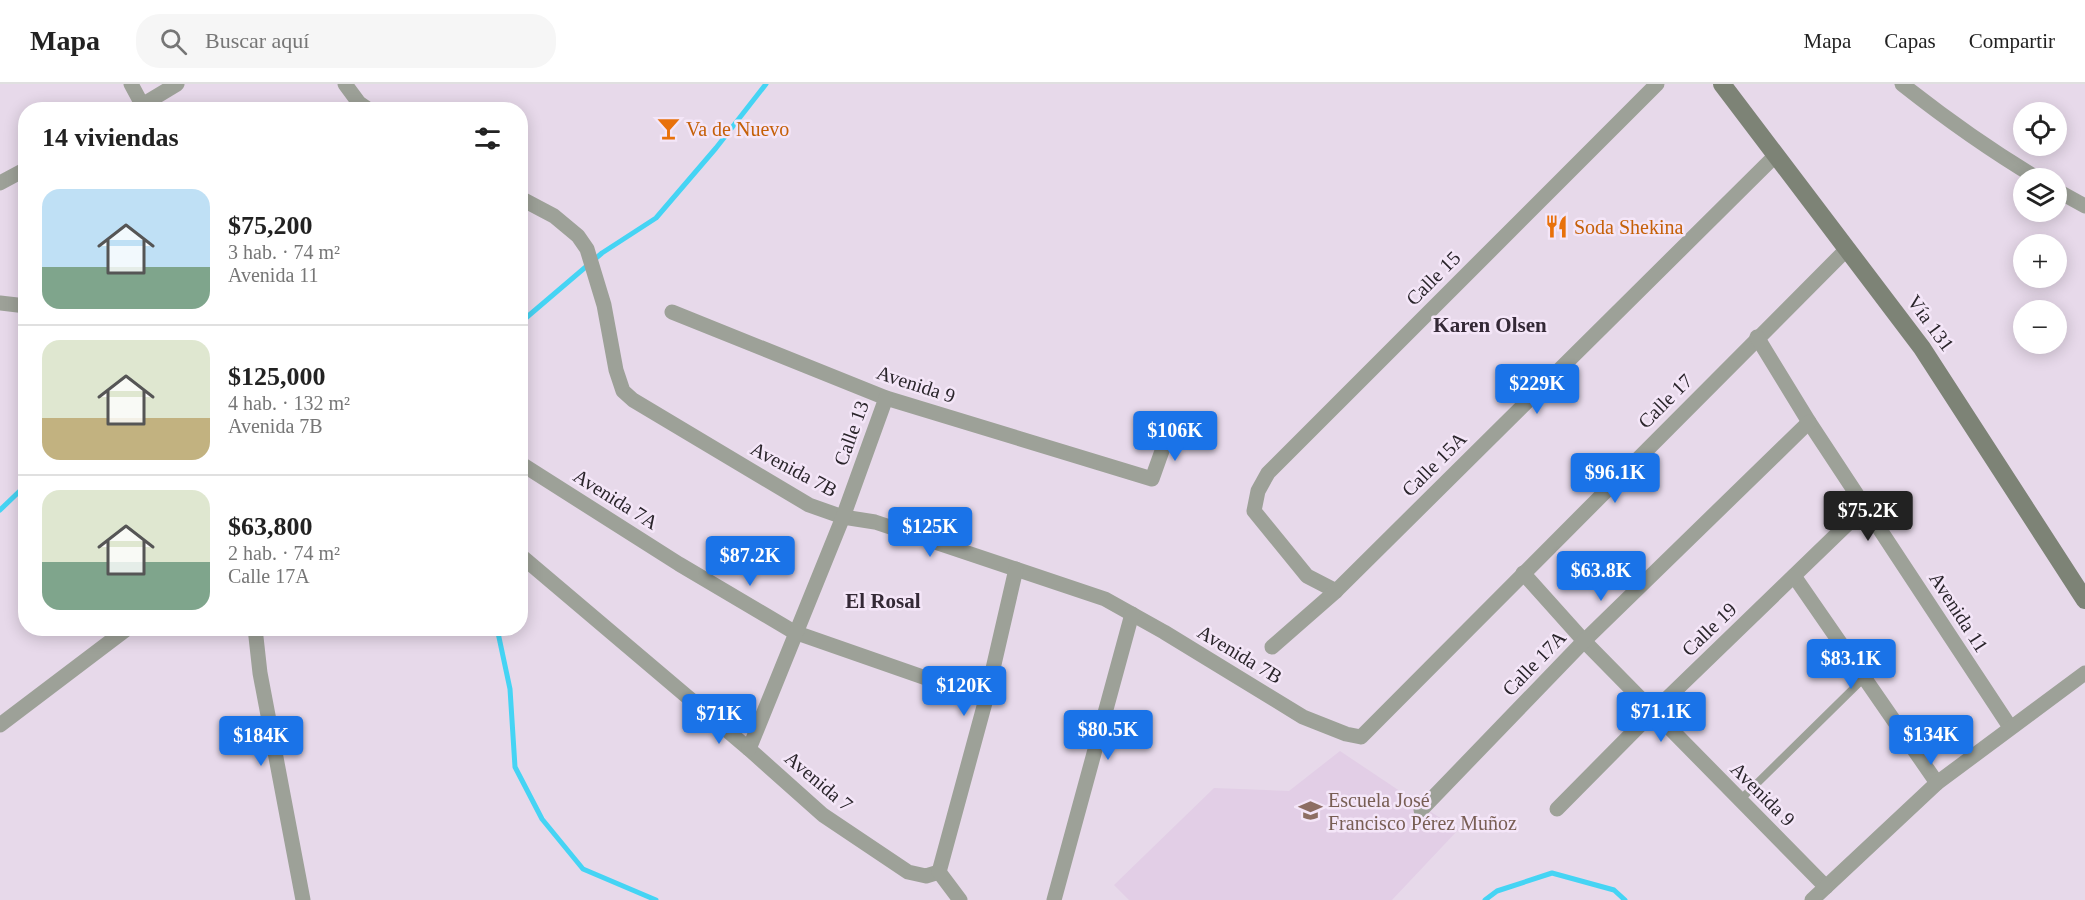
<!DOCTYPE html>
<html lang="es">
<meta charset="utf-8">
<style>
:root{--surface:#fff;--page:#f6f6f6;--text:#222;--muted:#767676;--line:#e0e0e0;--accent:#1a73e8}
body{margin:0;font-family:Georgia,serif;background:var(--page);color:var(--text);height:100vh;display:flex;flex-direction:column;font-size:22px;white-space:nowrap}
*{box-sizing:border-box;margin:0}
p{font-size:20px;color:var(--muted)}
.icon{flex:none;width:33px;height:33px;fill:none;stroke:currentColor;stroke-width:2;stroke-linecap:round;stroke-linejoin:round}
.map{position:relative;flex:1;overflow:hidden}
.drawer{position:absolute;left:18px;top:18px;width:510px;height:534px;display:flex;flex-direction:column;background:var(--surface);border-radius:24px;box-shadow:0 3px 15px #0003}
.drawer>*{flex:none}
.buttons{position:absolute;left:2013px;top:18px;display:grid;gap:12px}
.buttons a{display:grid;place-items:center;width:54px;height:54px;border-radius:50%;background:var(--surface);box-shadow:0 3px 15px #0003;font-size:30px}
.price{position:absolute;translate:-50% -51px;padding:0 14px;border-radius:6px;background:var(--accent);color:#fff;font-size:20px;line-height:39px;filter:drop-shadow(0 2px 3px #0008)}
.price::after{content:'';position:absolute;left:50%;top:36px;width:18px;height:14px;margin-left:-9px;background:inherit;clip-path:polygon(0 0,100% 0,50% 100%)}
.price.selected{background:#222;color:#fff}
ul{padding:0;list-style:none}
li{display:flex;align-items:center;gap:18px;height:150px;padding:0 24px}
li+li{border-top:2px solid var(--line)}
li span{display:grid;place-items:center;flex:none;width:168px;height:120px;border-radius:18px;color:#555}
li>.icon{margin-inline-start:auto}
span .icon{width:72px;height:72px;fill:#fffc;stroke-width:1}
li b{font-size:26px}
h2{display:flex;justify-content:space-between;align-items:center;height:72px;padding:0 24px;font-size:26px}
header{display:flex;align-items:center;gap:36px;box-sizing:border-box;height:84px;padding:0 30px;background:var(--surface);border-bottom:2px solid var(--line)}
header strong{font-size:28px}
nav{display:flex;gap:33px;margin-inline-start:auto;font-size:21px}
.search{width:420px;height:54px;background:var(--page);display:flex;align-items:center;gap:15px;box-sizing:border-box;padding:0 21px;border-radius:24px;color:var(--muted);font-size:22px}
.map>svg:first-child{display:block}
</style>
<header>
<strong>Mapa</strong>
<div class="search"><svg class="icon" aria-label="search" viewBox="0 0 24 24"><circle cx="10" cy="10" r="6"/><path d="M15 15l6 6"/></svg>Buscar aquí</div>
<nav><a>Mapa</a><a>Capas</a><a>Compartir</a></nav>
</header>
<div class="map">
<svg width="2085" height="816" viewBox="0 0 2085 816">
<rect width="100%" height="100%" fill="#e7d9ea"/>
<polygon fill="#e2cee6" points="1340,667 1458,746 1392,816 1129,816 1114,801 1214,704 1289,707"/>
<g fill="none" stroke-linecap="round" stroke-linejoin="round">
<g stroke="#45d4f4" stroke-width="5">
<polyline points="520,239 602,169 656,134 716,64 766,0"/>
<polyline points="0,426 26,401"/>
<polyline points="497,544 510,605 515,683 542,735 583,785 656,816"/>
<polyline points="1485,816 1497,807 1552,789 1614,806 1625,816"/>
</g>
<polyline stroke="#9da198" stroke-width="8" points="1740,716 1863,595"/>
<g stroke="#9da198" stroke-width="15">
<polyline points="131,0 145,26"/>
<polyline points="345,0 359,19 369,26"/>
<path d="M1902 0C1945 34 1990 66 2037 94"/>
<polyline points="134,26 177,0"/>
<polyline points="0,99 26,85"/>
<polyline points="2056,106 2085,122"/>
<polyline points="520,114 554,132 578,152 587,165 604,221 616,286 623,307 633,316 809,421 843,433 875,438 1105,515 1164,548 1303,633 1346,650 1361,653 1847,165"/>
<polyline points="0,219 26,222"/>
<polyline points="672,228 886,314 1152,395 1168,350"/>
<polyline points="1757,253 1809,338 2010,643"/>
<polyline points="520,379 679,480 794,548 986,615"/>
<polyline points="520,471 749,665 823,731 908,788 926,792 939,788"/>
<polyline points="1523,489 1584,557 1826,803"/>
<polyline points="1794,492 1937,699"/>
<polyline points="1336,507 1307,492 1254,427 1258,407 1268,389 1657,0"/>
<polyline points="255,544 260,589 303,816"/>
<polyline points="1272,563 1336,507 1776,71"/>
<polyline points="0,641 128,544"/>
<polyline points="749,665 843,433 886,314"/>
<polyline points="1557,725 1653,628 1865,423"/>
<polyline points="1421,726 1584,557 1809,338"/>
<polyline points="939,788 986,615 1016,485"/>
<polyline points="939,788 960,816"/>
<polyline points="1054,816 1132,530"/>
<polyline points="1812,816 1937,699 2085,589"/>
</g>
<polyline stroke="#7d8376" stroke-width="18" points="1722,0 1922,264 2085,516"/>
</g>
<defs>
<symbol id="bar-bare" viewBox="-9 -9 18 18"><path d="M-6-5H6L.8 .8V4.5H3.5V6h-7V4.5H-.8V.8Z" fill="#e8710a" stroke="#f4e6f8" stroke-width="2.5" paint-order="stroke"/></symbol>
<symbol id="restaurant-bare" viewBox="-9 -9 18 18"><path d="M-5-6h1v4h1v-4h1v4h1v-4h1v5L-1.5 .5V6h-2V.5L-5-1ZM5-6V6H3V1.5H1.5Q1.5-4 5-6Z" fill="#e8710a" stroke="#f4e6f8" stroke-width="2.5" paint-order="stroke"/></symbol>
<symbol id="school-bare" viewBox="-9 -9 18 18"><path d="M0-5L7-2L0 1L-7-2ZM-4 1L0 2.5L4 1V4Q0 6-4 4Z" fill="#8d6e63" stroke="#f4e6f8" stroke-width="2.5" paint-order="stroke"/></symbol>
</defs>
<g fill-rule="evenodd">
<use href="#bar-bare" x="652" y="28" width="33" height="33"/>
<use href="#restaurant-bare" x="1540" y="126" width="33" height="33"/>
<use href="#school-bare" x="1294" y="710" width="33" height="33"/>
</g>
<g text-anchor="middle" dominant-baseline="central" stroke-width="5" stroke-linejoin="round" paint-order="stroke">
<g font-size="20" fill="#c56008" stroke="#f4e6f8" text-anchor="start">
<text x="686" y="45">Va de Nuevo</text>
<text x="1574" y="143">Soda Shekina</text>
</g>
<g font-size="20" fill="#2a252b" stroke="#f4e6f8">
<text transform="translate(1433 194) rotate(-45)">Calle 15</text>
<text transform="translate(1931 239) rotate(54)">Vía 131</text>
<text transform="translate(916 300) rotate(18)">Avenida 9</text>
<text transform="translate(1665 317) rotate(-45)">Calle 17</text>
<text transform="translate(851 349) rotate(-70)">Calle 13</text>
<text transform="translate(1434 380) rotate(-45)">Calle 15A</text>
<text transform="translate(794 385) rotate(28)">Avenida 7B</text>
<text transform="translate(616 415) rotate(32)">Avenida 7A</text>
<text transform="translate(1959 528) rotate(57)">Avenida 11</text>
<text transform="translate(1709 545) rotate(-44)">Calle 19</text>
<text transform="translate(1240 570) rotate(31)">Avenida 7B</text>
<text transform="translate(1534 579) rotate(-46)">Calle 17A</text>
<text transform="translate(819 697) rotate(40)">Avenida 7</text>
<text transform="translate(1763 710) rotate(45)">Avenida 9</text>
</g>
<g font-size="20" fill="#785e54" stroke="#f4e6f8" text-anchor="start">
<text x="1328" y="716">Escuela José<tspan x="1328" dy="23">Francisco Pérez Muñoz</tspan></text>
</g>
<g font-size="21" font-weight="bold" fill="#342936" stroke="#f4e6f8">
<text x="1490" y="241">Karen Olsen</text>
<text x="883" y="517">El Rosal</text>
</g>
</g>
</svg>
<div class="buttons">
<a><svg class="icon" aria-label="locate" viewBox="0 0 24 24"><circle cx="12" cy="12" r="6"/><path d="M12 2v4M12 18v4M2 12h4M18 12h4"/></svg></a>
<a><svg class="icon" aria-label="layers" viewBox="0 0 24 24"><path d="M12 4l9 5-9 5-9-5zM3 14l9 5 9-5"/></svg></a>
<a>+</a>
<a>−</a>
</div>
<b class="price" style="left:1537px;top:331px">$229K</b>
<b class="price" style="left:1175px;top:378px">$106K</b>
<b class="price" style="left:1615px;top:420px">$96.1K</b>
<b class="price selected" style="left:1868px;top:458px">$75.2K</b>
<b class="price" style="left:930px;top:474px">$125K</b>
<b class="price" style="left:750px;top:503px">$87.2K</b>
<b class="price" style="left:1601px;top:518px">$63.8K</b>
<b class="price" style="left:1851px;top:606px">$83.1K</b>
<b class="price" style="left:964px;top:633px">$120K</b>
<b class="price" style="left:1661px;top:659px">$71.1K</b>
<b class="price" style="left:719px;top:661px">$71K</b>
<b class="price" style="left:1108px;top:677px">$80.5K</b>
<b class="price" style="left:1931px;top:682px">$134K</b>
<b class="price" style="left:261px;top:683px">$184K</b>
<section class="drawer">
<h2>14 viviendas<svg class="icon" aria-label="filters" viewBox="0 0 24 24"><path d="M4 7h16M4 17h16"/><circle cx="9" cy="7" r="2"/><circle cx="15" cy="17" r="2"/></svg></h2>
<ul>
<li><span style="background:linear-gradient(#bfe0f5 65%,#7fa58c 0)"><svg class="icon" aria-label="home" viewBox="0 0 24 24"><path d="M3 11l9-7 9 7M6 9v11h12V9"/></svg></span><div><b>$75,200</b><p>3 hab. · 74 m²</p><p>Avenida 11</p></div></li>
<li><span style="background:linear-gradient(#dfe7d0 65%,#c2b280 0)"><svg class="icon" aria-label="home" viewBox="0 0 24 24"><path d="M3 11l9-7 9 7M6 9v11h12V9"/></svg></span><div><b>$125,000</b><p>4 hab. · 132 m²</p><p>Avenida 7B</p></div></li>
<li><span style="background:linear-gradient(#dfe7d0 60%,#7fa58c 0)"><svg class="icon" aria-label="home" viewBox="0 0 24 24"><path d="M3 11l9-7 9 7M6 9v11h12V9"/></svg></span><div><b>$63,800</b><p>2 hab. · 74 m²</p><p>Calle 17A</p></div></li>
</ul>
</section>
</div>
